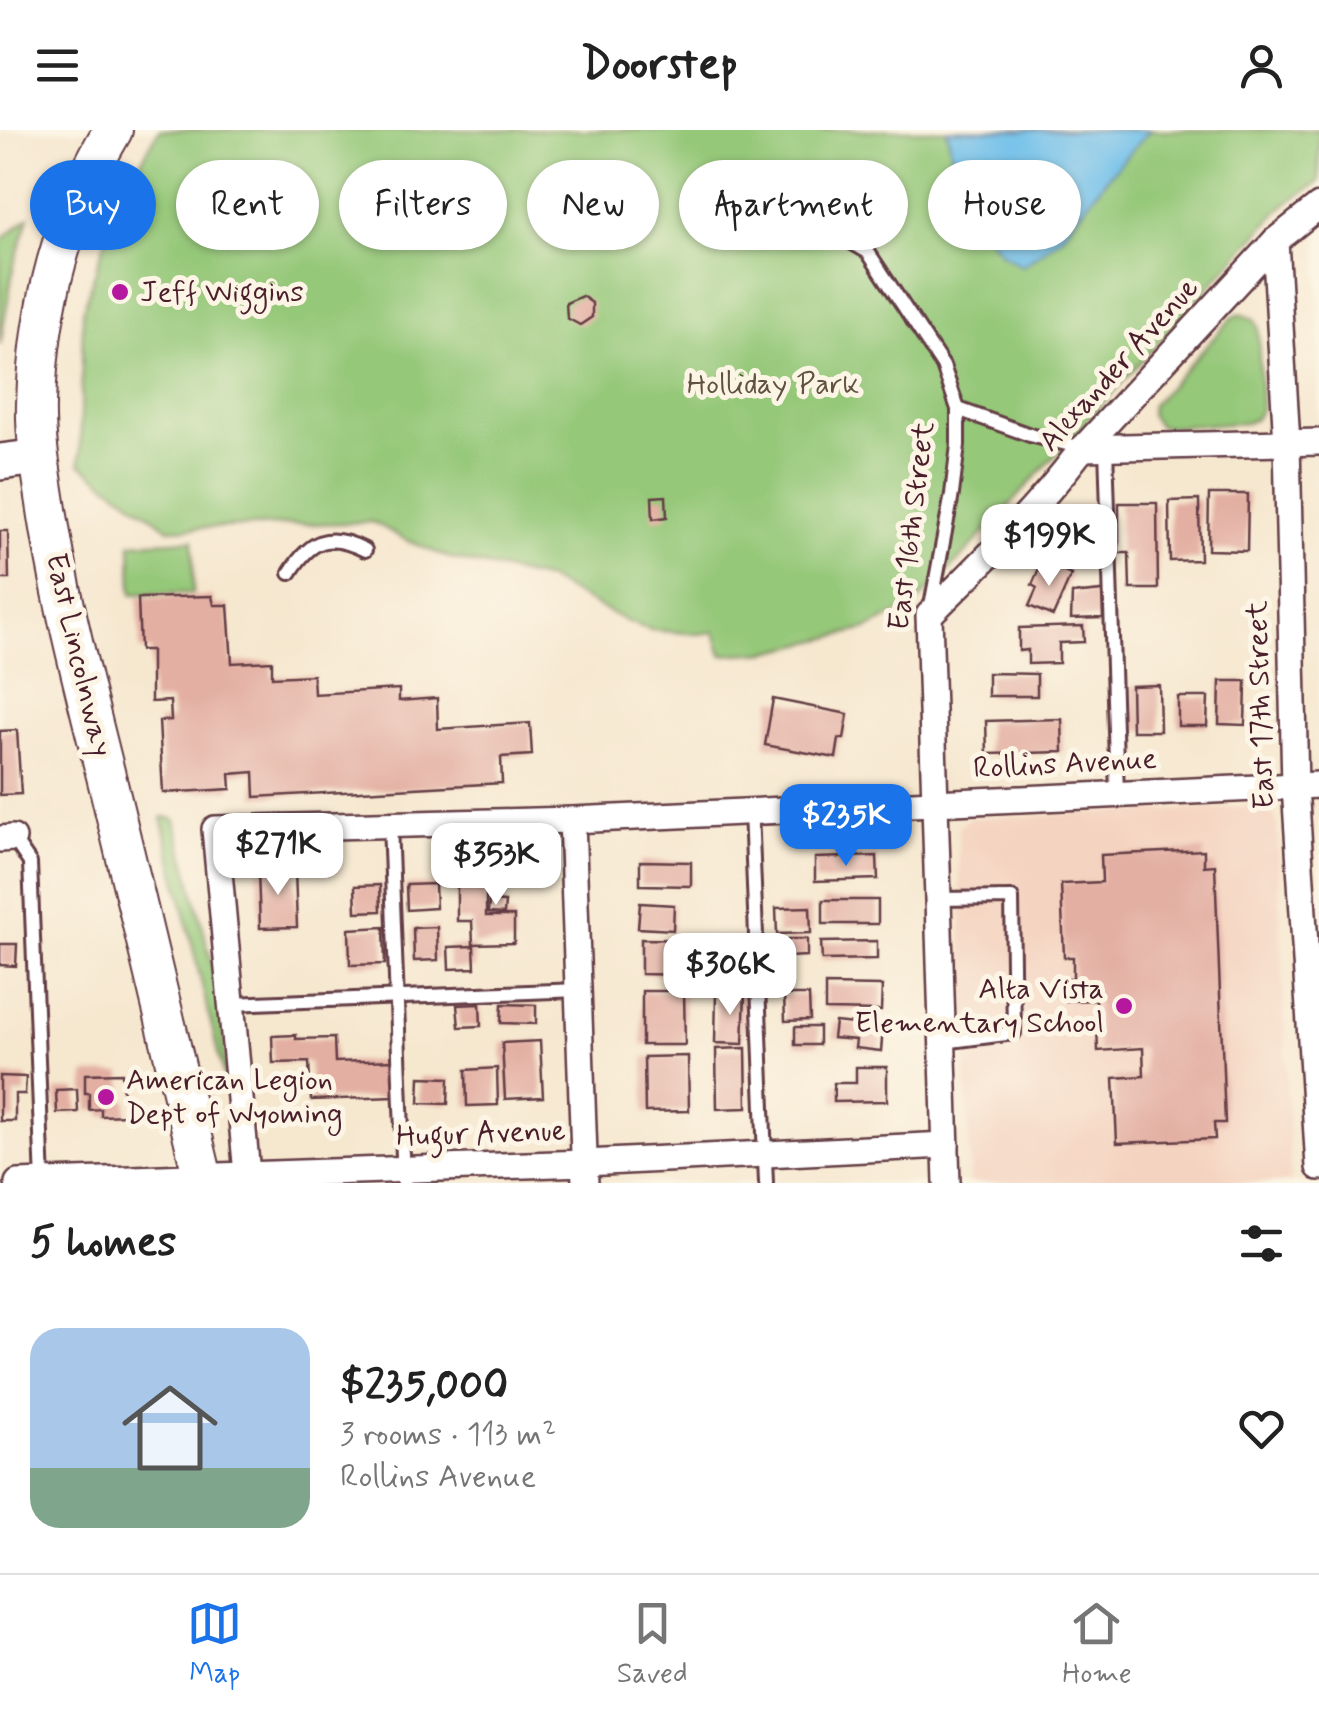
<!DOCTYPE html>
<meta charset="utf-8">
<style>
:root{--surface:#fff;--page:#f6f6f6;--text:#222;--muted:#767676;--line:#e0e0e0;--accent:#1a73e8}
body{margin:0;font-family:Mynerve,sans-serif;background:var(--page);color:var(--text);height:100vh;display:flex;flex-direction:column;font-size:38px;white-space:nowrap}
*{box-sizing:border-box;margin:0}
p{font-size:32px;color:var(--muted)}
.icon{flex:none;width:55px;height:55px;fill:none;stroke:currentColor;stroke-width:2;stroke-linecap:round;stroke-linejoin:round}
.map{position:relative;height:1053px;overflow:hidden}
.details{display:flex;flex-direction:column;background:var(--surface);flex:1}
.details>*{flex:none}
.banner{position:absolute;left:30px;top:30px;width:1260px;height:90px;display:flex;gap:20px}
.price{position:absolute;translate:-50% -85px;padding:0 22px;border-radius:20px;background:#fff;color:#222;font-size:32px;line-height:65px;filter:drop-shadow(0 2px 5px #0008)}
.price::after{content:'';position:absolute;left:50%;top:60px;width:30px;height:22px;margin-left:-15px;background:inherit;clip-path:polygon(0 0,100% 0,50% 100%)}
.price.selected{background:var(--accent);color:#fff}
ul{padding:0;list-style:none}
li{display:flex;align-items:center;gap:30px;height:250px;padding:0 30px}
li+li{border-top:2px solid var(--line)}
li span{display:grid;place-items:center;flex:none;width:280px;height:200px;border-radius:30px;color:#555}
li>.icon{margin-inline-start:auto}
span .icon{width:120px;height:120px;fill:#fffc;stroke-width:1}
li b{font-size:42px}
h2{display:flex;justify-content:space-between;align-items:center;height:120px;padding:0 30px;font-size:42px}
.chip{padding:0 35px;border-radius:45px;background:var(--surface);box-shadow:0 2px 8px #0004;font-size:35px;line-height:90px}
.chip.selected{background:var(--accent);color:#fff}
header{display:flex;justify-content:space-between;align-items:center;height:130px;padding:0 30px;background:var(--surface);font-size:45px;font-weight:700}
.dock{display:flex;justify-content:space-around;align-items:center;height:140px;border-top:2px solid var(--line);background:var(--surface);font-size:28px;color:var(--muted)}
.dock a{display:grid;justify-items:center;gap:5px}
.dock .selected{color:var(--accent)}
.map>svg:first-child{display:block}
</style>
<header><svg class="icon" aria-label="menu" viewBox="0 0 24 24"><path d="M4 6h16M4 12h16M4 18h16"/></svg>Doorstep<svg class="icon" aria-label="person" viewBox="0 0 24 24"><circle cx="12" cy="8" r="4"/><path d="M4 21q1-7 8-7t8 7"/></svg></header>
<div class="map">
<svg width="1319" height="1053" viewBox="0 0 1319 1053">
<rect width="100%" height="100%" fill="#fcf5e5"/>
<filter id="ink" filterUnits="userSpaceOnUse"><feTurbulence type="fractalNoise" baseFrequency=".01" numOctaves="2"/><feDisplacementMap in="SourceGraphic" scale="20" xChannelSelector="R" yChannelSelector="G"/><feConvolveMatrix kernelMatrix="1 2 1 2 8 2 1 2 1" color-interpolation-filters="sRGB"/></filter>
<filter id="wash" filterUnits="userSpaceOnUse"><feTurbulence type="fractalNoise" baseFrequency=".0048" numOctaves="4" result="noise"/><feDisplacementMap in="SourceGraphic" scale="40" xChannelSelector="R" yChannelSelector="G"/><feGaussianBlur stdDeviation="2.25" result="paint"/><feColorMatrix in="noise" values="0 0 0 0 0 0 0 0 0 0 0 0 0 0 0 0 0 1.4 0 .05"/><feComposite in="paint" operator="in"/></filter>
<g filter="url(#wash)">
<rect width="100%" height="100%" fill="#f6e7cf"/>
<polygon fill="#f4d3c0" points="1261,676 1275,687 1277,694 1291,1053 970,1053 958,700 960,695 970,688"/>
<g fill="#95c879" stroke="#707452" stroke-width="2.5">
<polygon points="159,0 1319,0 1319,52 1284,75 964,425 914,475 867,499 768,522 722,525 715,502 698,504 651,500 628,492 548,450 450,428 410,412 373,392 169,399 80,334 83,179 118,72"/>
<polygon points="29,87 14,135 0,215 0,111"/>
<polygon points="1240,184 1254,189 1258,197 1261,278 1255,289 1246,293 1166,297 1158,295 1150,285 1151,276 1232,188"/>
<polygon points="193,410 193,463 132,464 131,413"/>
<polygon points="164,687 175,689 220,865 227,952 225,952 162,688"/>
</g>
<polygon fill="#6fbfea" stroke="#5c6f8a" stroke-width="2.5" points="947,0 1150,0 1108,47 1061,107 1022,136 1001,123 961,74"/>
<g id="blocks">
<g fill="#e3afa3">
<polygon points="582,166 592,173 592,187 580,195 567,188 566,173"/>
<polygon points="1209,364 1248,364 1247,421 1208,420"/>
<polygon points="666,366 667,387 653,389 652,367"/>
<polygon points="1199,370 1200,430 1170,431 1169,371"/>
<polygon points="1119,373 1157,373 1158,459 1130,459 1129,423 1119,423"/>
<polygon points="0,401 8,401 9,449 0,449"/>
<polygon points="1042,432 1071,445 1053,486 1029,476 1037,458 1032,455"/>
<polygon points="1102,461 1103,488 1071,489 1072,464"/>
<polygon points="212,466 214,475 228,475 232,533 272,531 272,547 313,545 314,564 399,559 399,571 437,568 438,599 530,593 532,625 501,627 502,653 255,667 254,642 230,644 231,659 163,663 159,591 171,590 170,571 151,572 151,520 140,520 138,468"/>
<polygon points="1083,496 1084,512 1059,513 1059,533 1028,534 1028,520 1019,521 1019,498"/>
<polygon points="988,543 1037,544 1037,566 988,566"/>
<polygon points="1220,551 1246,551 1245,595 1219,594"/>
<polygon points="1159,555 1160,601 1132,601 1131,556"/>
<polygon points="1178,567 1208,567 1207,596 1178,596"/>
<polygon points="773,569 848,584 844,609 839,609 836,628 765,615"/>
<polygon points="1062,589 1063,622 987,624 986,591"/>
<polygon points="17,600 21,664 0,665 0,601"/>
<polygon points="1204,720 1204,736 1215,735 1225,993 1214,993 1215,1009 1117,1013 1114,948 1144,946 1143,918 1098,921 1096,870 1066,871 1065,849 1073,849 1073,827 1064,827 1061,754 1102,752 1101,725"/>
<polygon points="877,726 878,749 815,751 815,728"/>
<polygon points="640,731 691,732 691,756 640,755"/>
<polygon points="295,739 297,797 260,798 258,740"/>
<polygon points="486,751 486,786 514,786 514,813 473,814 472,791 457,791 457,752"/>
<polygon points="435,754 436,778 407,780 406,755"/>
<polygon points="380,755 381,781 356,782 355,756"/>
<rect x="823" y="770" width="55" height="24"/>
<polygon points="489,771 505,772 504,784 488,783"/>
<polygon points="640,773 674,775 673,800 638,798"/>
<polygon points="810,777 811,803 777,804 776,778"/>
<polygon points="384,797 385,834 350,835 349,799"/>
<polygon points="437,797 438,830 414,831 413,798"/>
<polygon points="641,809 703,810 703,836 685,836 685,845 641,844"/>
<polygon points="787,809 807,809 807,826 787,827"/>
<polygon points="877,811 877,829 822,830 821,812"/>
<polygon points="0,814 17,814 16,836 0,835"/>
<polygon points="474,816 475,838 449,839 448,817"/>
<polygon points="716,825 749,825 749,847 716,848"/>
<polygon points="825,855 882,856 881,881 825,880"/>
<polygon points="642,861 684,861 685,915 642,915"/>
<polygon points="716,863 745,863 743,914 715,913"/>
<polygon points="784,865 809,865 810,890 785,891"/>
<polygon points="480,874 481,896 459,897 457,875"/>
<polygon points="502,874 536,875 536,894 501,893"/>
<polygon points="835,892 883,897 881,921 855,918 856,910 833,908"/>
<rect x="795" y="897" width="24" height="18"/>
<polygon points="296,905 296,909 334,908 335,932 394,930 395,967 311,970 309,932 273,933 272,906"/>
<polygon points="540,911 543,967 505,969 502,913"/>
<polygon points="746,918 747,978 717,979 716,919"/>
<polygon points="688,926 689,981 645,982 644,927"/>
<polygon points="856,937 887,937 887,971 834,972 834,953 856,953"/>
<polygon points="497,938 498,975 467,976 466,940"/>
<polygon points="122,943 123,970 127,970 127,985 101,986 101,979 89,980 89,963 85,963 85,944"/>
<polygon points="0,946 26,947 25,964 15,964 15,991 0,991"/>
<polygon points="420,947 449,948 448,974 419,973"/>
<polygon points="77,959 78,982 57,983 56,960"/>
</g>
</g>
</g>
<g filter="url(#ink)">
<use href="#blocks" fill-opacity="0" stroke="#643d44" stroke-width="2.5"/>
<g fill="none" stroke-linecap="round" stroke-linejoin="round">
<defs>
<g id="lane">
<polyline points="820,107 849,111 868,122 943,236 958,279 958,315 952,364 931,476"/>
<polyline points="958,279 1030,305 1083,318"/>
<polyline points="1106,317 1117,664"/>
<path d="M290 443C311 409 329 402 365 420"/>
<polyline points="751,681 766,1053"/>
<polyline points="390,694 404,1053"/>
<polyline points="13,708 30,733 43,1053"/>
<polyline points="937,769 1012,768 1014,903 943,912"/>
<polyline points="232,874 579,860"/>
</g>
<g id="street">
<polyline points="1275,111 1287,313 1295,656 1319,1037"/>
<polyline points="1083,318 1319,312"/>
<polyline points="572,690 585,1053"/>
<polyline points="0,709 13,708"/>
<polyline points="247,1044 215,699 572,690 1319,655"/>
<polyline points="18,1053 585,1033 946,1015"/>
<path d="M947 1053 929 485C981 434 1034 382 1078 324L1275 111 1319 76"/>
</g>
<polyline id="secondary" points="0,332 39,327"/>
<path id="primary" d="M113 0C62 86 39 175 36 274 35 307 41 340 46 373 60 468 85 561 108 654 140 787 173 920 204 1053"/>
</defs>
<use href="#lane" stroke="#643d44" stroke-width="18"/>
<use href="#street" stroke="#643d44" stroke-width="30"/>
<use href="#secondary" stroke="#643d44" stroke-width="40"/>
<use href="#primary" stroke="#643d44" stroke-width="42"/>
<use href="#lane" stroke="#fff" stroke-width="12"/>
<use href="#street" stroke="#fff" stroke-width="25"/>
<use href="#secondary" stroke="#fff" stroke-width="35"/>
<use href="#primary" stroke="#fff" stroke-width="38"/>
</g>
</g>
<g fill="#b5179e" stroke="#fcf5e5" stroke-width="4">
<circle cx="120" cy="162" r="10"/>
<circle cx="1124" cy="876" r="10"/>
<circle cx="106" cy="967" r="10"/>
</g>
<g text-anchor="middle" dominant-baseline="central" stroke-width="10" stroke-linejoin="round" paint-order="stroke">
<g font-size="30" fill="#4a1f2b" stroke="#fcf5e5" text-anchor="start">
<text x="140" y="162">Jeff Wiggins</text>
<text x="1104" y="859" text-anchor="end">Alta Vista<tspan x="1104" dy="34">Elementary School</tspan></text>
<text x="126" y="950">American Legion<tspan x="126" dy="34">Dept of Wyoming</tspan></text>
</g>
<g font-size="30" fill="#4a1f2b" stroke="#fcf5e5">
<text transform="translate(1119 235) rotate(-48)">Alexander Avenue</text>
<text transform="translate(912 396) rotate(-83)">East 16th Street</text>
<text transform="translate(78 525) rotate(77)">East Lincolnway</text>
<text transform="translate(1261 575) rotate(-92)">East 17th Street</text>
<text transform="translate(1065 634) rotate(-3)">Rollins Avenue</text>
<text transform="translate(481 1004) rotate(-2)">Hugur Avenue</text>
</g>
<g font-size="30" fill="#605242" stroke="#fcf5e5">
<text x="773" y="254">Holliday Park</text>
</g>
</g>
</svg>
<b class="price" style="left:1049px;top:459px">$199K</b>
<b class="price selected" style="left:846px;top:739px">$235K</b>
<b class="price" style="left:278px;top:768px">$271K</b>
<b class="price" style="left:496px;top:778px">$353K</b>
<b class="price" style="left:730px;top:888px">$306K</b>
<div class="banner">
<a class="chip selected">Buy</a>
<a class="chip">Rent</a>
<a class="chip">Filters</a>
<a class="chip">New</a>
<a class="chip">Apartment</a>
<a class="chip">House</a>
</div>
</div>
<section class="details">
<h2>5 homes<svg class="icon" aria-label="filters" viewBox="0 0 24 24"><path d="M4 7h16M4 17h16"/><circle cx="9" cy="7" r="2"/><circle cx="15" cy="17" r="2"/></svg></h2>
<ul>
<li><span style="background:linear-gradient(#a9c7e8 70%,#7fa58c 0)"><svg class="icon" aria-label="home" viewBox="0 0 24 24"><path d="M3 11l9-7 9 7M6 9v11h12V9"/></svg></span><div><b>$235,000</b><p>3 rooms · 113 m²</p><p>Rollins Avenue</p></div><svg class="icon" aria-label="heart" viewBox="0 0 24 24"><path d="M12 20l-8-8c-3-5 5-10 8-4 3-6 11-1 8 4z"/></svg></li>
</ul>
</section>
<nav class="dock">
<a class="selected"><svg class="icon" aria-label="map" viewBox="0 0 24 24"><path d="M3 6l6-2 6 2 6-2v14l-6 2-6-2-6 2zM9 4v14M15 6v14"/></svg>Map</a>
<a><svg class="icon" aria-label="saved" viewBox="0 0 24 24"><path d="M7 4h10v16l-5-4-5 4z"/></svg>Saved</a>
<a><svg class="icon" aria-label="home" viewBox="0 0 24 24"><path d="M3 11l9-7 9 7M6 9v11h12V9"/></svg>Home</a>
</nav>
